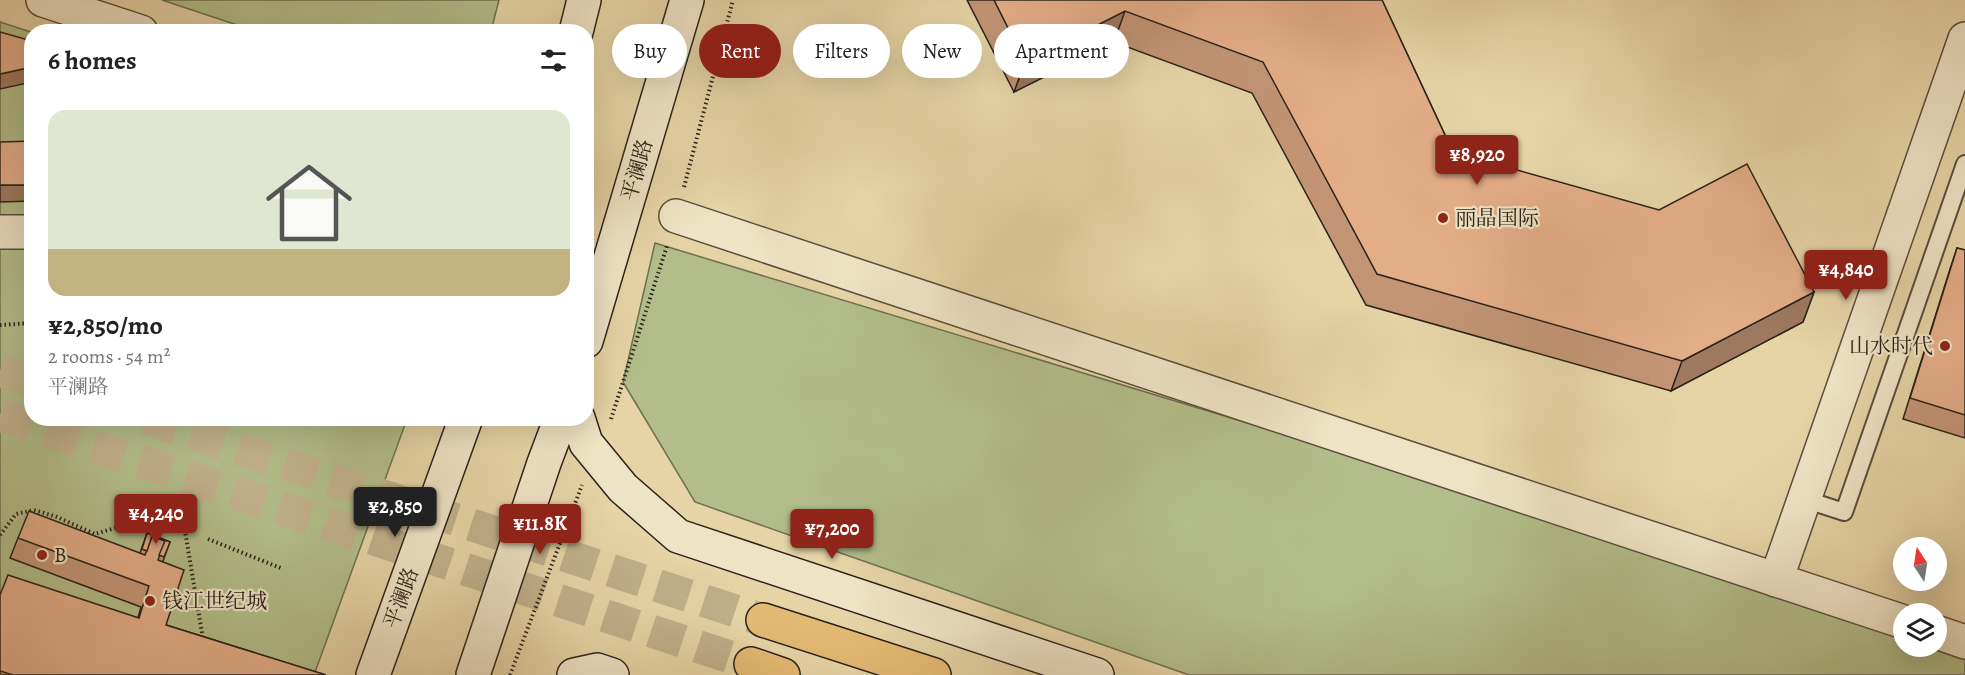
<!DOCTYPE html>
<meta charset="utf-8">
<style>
:root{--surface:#fff;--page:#f2f2f2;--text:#222;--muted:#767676;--line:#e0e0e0;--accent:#8f2418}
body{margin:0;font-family:Alegreya,"Noto Serif SC",serif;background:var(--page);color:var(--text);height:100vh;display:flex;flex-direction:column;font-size:22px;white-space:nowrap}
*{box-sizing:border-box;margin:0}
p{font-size:20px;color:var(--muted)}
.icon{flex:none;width:33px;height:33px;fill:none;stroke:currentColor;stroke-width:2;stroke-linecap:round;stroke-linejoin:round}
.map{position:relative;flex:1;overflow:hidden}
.panel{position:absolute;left:24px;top:24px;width:570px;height:402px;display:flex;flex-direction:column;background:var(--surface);border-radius:24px;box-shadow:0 6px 24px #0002}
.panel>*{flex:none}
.guide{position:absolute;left:612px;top:24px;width:570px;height:54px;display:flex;gap:12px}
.needle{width:39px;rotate:348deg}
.fabs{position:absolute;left:1893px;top:537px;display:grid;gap:12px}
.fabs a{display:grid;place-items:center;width:54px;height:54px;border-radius:50%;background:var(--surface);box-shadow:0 6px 24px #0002;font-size:30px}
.price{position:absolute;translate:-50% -51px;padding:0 14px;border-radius:6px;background:var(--accent);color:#fff;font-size:20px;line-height:39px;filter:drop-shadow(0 2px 3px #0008)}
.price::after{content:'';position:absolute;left:50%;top:36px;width:18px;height:14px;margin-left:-9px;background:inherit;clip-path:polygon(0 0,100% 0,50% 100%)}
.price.on{background:#222;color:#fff}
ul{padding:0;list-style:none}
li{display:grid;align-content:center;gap:12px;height:318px;padding:0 24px}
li+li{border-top:2px solid var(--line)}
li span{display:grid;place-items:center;height:186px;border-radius:18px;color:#555}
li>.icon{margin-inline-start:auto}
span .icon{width:108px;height:108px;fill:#fffc;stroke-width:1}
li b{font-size:26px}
h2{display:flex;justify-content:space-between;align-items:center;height:72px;padding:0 24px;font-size:26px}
.chip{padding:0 21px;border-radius:27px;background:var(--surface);box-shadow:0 6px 24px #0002;font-size:21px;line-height:54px}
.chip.on{background:var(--accent);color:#fff}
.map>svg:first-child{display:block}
</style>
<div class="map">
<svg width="1965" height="675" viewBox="0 0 1965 675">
<rect width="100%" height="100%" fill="#e6d4a6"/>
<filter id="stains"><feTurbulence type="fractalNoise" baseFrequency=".00333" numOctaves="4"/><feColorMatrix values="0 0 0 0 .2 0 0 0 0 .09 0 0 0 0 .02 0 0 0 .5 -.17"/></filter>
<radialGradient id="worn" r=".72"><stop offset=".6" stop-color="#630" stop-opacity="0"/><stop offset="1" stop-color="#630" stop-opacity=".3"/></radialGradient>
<g fill="#b2bd89" stroke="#6e7051" stroke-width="1.5">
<polygon points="162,0 499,0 491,31 255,31"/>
<polygon points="0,22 31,32 32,418 407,419 314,675 0,675"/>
<polygon points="655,243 1903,622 1904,646 1936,646 1965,641 1965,675 1189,675 695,502 623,382"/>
</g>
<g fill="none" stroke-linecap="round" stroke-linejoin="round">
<g stroke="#c0b08a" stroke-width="33" stroke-dasharray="33 16" stroke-linecap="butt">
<polyline points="0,371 32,381"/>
<polyline points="0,415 751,664"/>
<polyline points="145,418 763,620"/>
</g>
<defs>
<polyline id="lane" points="1804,499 1844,512 1965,164"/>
<g id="street">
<polyline points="43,0 141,32"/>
<polyline points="676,216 1904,622"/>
<polyline points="0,232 32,232"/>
<polyline points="1776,580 1965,39"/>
<polyline points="1936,632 1965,642"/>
</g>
<g id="secondary">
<polyline points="576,32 584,0"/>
<polyline points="586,341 687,0"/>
<polyline points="578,418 586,443 623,488 678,536 1097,675"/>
<polyline points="373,675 466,418"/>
<polyline points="473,675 544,463 561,418"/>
<polyline points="574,675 597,670 612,675"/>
</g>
<g id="primary">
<polyline points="763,620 934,675"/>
<polyline points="751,664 783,675"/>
</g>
</defs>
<use href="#lane" stroke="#594e3c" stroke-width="20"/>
<use href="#street" stroke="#594e3c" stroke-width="36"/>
<use href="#secondary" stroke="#2a2219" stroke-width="36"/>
<use href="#primary" stroke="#2a2219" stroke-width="36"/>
<g stroke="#2a2219" stroke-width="4" stroke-dasharray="1.5 3" stroke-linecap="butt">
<polyline points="684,187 733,0"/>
<polyline points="0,325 32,323"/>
<polyline points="611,419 667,246"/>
<polyline points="184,525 203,639"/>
<polyline points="0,535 16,514 34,510 57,517 95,534 122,526 151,506"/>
<polyline points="208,539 283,569"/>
<polyline points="510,675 582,485"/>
</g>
<use href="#lane" stroke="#efe3c5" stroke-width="16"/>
<use href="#street" stroke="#efe3c5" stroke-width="33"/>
<use href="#secondary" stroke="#efe3c5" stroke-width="33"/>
<use href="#primary" stroke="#e3ba73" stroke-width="33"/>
</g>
<g fill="#c39575" stroke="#2a2219" stroke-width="1.5">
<polygon points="967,0 1382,0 1453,152 1814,292 1803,322 1671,391 1366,305 1252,93 1114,42 1014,92"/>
<polygon points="1957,248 1965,250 1965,438 1903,419 1950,269"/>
<polygon points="147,533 170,542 163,561 166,625 326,675 0,675 0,595 138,618 141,607 10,558 18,538 140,553"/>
</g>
<g fill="#9f795f" stroke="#2a2219" stroke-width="1.5">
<polygon points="1125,11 1114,42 1014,92 1025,62"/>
<polygon points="32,67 32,82 0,89 0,74"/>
<polygon points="0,185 32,185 32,201 0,202"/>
<polygon points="1814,292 1803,322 1671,391 1682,361"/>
</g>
<g fill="#e3ad88" stroke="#2a2219" stroke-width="1.5">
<polygon points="994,0 1382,0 1453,152 1659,210 1747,164 1814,292 1682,361 1377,274 1263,62 1125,11 1025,62"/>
<polygon points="0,32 32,41 32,67 0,74"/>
<polygon points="32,141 32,185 0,185 0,142"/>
<polygon points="1957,248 1965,250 1965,415 1910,398"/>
<polygon points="29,511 145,555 152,536 165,541 158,560 184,570 166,625 326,675 13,675 0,671 0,595 8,575 139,618 149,586 18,538"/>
<polygon points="147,533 170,542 164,557 159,555 165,541 152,536 147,551 142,549"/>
</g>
<g fill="#8f2418" stroke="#efe3c5" stroke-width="2">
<circle cx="1443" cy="218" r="6"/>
<circle cx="1945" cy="346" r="6"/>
<circle cx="42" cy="555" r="6"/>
<circle cx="150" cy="601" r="6"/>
</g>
<g text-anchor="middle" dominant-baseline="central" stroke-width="4.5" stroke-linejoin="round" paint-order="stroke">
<g font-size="21" fill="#2a2219" stroke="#efe3c5">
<text transform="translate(637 170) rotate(-74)">平澜路</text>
<text transform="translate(401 598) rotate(-70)">平澜路</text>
</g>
<g font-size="21" fill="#2a2219" stroke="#efe3c5" text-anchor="start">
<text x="1455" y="218">丽晶国际</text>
<text x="1933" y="346" text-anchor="end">山水时代</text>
<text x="54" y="555">B</text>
<text x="162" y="601">钱江世纪城</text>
</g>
</g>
<rect width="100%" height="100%" filter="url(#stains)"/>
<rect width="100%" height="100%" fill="url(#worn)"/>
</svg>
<div class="fabs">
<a><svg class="needle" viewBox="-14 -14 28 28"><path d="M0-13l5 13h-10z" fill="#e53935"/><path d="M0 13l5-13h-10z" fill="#767676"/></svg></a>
<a><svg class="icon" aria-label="layers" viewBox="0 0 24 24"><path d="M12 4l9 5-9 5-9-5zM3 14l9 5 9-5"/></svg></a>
</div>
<b class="price" style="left:1477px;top:186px">¥8,920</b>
<b class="price" style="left:1846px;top:301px">¥4,840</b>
<b class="price on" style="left:395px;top:538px">¥2,850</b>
<b class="price" style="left:156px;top:545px">¥4,240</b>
<b class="price" style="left:540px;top:555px">¥11.8K</b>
<b class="price" style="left:832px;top:560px">¥7,200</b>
<div class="guide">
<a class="chip">Buy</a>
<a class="chip on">Rent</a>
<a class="chip">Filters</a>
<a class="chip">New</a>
<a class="chip">Apartment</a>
</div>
<section class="panel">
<h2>6 homes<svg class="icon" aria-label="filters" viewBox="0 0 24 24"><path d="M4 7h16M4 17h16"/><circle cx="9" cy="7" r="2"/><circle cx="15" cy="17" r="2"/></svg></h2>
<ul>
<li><span style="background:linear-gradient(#dfe7d0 75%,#c2b280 0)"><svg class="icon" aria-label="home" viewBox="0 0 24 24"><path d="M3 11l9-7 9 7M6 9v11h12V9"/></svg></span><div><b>¥2,850/mo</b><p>2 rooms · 54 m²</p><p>平澜路</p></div></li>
</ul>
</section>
</div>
